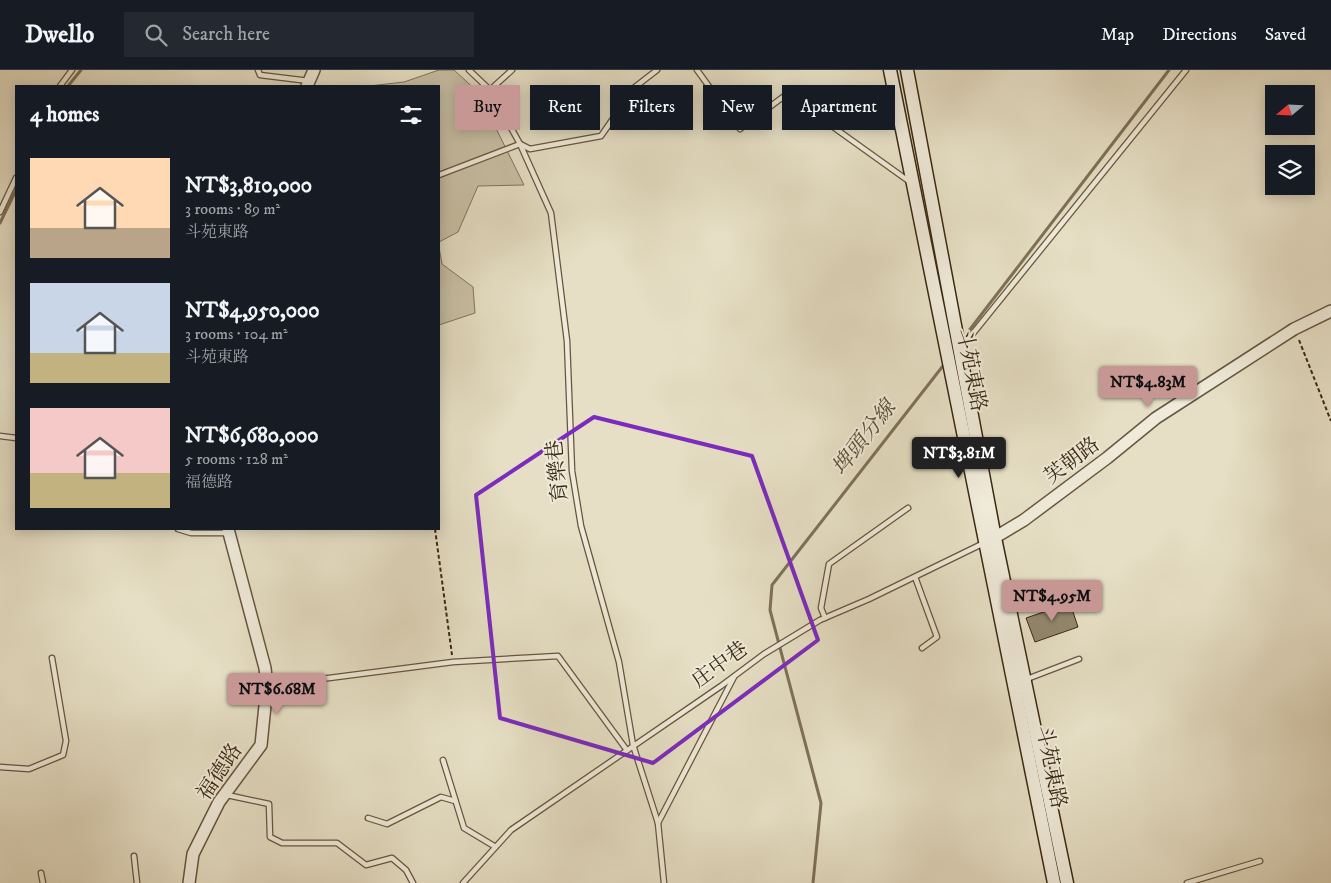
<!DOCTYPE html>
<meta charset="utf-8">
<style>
:root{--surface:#171b24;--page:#242831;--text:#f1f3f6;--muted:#9ea1a6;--line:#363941;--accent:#c59692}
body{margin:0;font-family:"IM FELL DW Pica","Noto Serif TC",serif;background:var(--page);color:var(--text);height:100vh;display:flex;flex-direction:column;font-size:19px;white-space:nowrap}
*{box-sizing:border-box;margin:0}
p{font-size:16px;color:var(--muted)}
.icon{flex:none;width:28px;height:28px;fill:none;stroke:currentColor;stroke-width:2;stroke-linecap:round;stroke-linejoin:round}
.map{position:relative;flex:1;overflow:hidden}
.details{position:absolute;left:15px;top:15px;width:425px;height:445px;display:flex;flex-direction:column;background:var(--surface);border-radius:0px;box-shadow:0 2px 12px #0003}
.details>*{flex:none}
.guide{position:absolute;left:455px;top:15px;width:475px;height:45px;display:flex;gap:10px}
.needle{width:32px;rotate:251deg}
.buttons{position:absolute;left:1265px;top:15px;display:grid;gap:10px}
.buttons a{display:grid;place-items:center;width:50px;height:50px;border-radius:0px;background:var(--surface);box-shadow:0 2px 12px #0003;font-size:25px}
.price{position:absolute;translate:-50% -42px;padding:0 11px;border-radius:5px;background:var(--accent);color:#111;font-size:16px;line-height:32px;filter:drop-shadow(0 1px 2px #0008)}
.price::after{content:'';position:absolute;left:50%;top:30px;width:15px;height:11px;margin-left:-8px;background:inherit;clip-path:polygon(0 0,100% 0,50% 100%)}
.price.current{background:#222;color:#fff}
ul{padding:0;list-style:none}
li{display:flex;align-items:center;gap:15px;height:125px;padding:0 15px}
li span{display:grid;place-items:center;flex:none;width:140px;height:100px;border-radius:0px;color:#555}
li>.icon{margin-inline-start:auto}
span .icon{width:60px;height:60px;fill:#fffc;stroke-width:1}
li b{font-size:21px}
h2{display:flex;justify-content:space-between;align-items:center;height:60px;padding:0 15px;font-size:21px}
.tag{padding:0 18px;border-radius:0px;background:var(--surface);box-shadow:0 2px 12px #0003;font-size:18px;line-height:45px}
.tag.current{background:var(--accent);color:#111}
header{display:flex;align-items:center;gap:30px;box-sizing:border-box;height:70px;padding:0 25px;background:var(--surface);border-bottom:1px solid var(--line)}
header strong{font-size:24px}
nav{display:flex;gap:28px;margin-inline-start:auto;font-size:18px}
.search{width:350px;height:45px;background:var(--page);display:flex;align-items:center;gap:12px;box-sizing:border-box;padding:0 18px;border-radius:0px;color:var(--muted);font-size:19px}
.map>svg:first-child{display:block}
</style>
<header>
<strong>Dwello</strong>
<div class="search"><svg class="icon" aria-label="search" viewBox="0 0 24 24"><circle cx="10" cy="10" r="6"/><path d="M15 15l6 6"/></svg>Search here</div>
<nav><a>Map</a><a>Directions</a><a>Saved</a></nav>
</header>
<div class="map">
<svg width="1331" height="813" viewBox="0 0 1331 813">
<rect width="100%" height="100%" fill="#e6dfc5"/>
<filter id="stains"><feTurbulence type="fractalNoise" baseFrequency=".004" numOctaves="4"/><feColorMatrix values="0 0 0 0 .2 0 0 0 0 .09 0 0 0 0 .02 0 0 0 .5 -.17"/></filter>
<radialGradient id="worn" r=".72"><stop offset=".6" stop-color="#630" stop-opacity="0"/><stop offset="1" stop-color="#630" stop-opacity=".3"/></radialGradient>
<g fill="#c9c0a6" stroke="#82745c">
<polygon points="439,0 454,0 478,22 524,115 478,116 458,162 439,172 439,16 369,16 404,12"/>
<polygon points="439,177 442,194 473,217 475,243 439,255"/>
</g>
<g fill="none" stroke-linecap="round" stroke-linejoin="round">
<g stroke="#7e7158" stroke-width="3">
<polyline points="68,16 81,0"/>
<polyline points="0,153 16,120"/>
<polyline points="961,271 1169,0"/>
<polyline points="813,813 821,733 770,540 772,515 946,292"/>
</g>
</g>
<polygon fill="#93886f" stroke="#3a2911" points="1070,533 1078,557 1035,572 1026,548"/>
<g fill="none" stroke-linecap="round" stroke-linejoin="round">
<defs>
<g id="service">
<polyline points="258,0 260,5 309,11"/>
<polyline points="469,0 490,20 520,74 551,143 567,271 572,401 581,456 619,592 633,675 658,753 664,813"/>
<polyline points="697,0 740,59 787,24 910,112"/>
<polyline points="60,16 72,0"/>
<polyline points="490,20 512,0"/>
<polyline points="439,105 520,74 530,79 601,66 635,17 657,0"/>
<polyline points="0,142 16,108"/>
<polyline points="962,277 1186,0"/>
<polyline points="0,366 16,368"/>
<polyline points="178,459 191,463 227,463"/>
<polyline points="915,507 937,567 922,578"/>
<polyline points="825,548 821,538 829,494 908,438"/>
<polyline points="1027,609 1079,589"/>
<polyline points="267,616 453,592 558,586 626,679"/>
<polyline points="443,690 464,758 494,776"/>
<polyline points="0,697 29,699 63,685 66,671 52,588"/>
<polyline points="227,725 269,734 270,767 282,773 337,773 366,795 392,788 406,800 413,813"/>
<polyline points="368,748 387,754 441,727 455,731"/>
<polyline points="658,753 734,607"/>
<polyline points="134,786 137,813"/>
<polyline points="41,803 43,813"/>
<polyline points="463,813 511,760 721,616 764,584 820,550 869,529 984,473"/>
<polyline points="1187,813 1260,791"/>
</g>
<g id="tertiary">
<polyline points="307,16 314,0"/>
<polyline points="989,471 1024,450 1107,388 1156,348 1294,259 1331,241"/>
<polyline points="189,813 193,784 219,732 261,675 267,616 265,598 228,459"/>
</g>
<g id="secondary">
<polyline points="890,0 1054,813"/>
<polyline points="907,0 995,468 1067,813"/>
</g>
</defs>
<use href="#service" stroke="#65563e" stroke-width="7"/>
<use href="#tertiary" stroke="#65563e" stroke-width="14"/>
<use href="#secondary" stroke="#3a2911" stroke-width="15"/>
<g stroke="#3a2911" stroke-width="2" stroke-dasharray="4 2.5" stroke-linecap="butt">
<polyline points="1299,270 1331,351"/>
<polyline points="435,459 452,585"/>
</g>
<use href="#service" stroke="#efead9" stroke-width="4.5"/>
<use href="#tertiary" stroke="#efead9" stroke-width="11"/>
<use href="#secondary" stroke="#efead9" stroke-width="12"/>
</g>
<path fill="none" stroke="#7b2cbf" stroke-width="4" stroke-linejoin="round" d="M594 347 752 386 818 570 653 693 500 648 476 425Z"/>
<g text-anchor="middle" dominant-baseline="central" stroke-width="4" stroke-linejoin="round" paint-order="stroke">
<g font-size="21" fill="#3a2911" stroke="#efead9">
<text transform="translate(971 300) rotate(79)">斗苑東路</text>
<text transform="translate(1072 391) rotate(-37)">芙朝路</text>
<text transform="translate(558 401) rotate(-96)">育樂巷</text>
<text transform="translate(720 595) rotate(-36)">庄中巷</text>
<text transform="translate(1051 697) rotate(79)">斗苑東路</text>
<text transform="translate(220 702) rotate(-56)">福德路</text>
</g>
<g font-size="22" font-style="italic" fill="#5c4d35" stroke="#efead9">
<text transform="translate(864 368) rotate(-52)">埤頭分線</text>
</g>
</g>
<rect width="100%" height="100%" filter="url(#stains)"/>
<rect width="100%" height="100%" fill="url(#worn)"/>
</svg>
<div class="buttons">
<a><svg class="needle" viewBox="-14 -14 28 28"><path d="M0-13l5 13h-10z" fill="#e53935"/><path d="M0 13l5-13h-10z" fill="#9ea1a6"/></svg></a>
<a><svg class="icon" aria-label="layers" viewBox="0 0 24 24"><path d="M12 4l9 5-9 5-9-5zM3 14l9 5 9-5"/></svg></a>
</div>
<b class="price" style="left:1148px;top:338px">NT$4.83M</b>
<b class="price current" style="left:959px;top:409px">NT$3.81M</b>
<b class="price" style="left:1052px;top:552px">NT$4.95M</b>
<b class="price" style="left:277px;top:645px">NT$6.68M</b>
<div class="guide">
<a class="tag current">Buy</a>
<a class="tag">Rent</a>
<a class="tag">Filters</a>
<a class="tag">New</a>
<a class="tag">Apartment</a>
</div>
<section class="details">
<h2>4 homes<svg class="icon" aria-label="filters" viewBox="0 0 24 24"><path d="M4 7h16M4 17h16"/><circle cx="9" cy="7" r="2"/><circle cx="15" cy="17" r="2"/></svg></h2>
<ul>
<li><span style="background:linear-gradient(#ffd9b3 70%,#b9a48a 0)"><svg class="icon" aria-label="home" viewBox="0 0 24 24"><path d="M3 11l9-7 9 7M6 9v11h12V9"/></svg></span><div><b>NT$3,810,000</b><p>3 rooms · 89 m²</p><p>斗苑東路</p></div></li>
<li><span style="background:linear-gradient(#c9d6e8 70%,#c2b280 0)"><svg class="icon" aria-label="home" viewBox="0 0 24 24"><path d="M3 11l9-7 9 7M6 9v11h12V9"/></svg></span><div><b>NT$4,950,000</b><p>3 rooms · 104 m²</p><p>斗苑東路</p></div></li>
<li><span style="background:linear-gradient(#f6c9c9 65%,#c2b280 0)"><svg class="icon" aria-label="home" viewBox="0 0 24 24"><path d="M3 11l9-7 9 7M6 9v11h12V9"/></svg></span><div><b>NT$6,680,000</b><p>5 rooms · 128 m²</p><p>福德路</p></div></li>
</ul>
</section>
</div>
